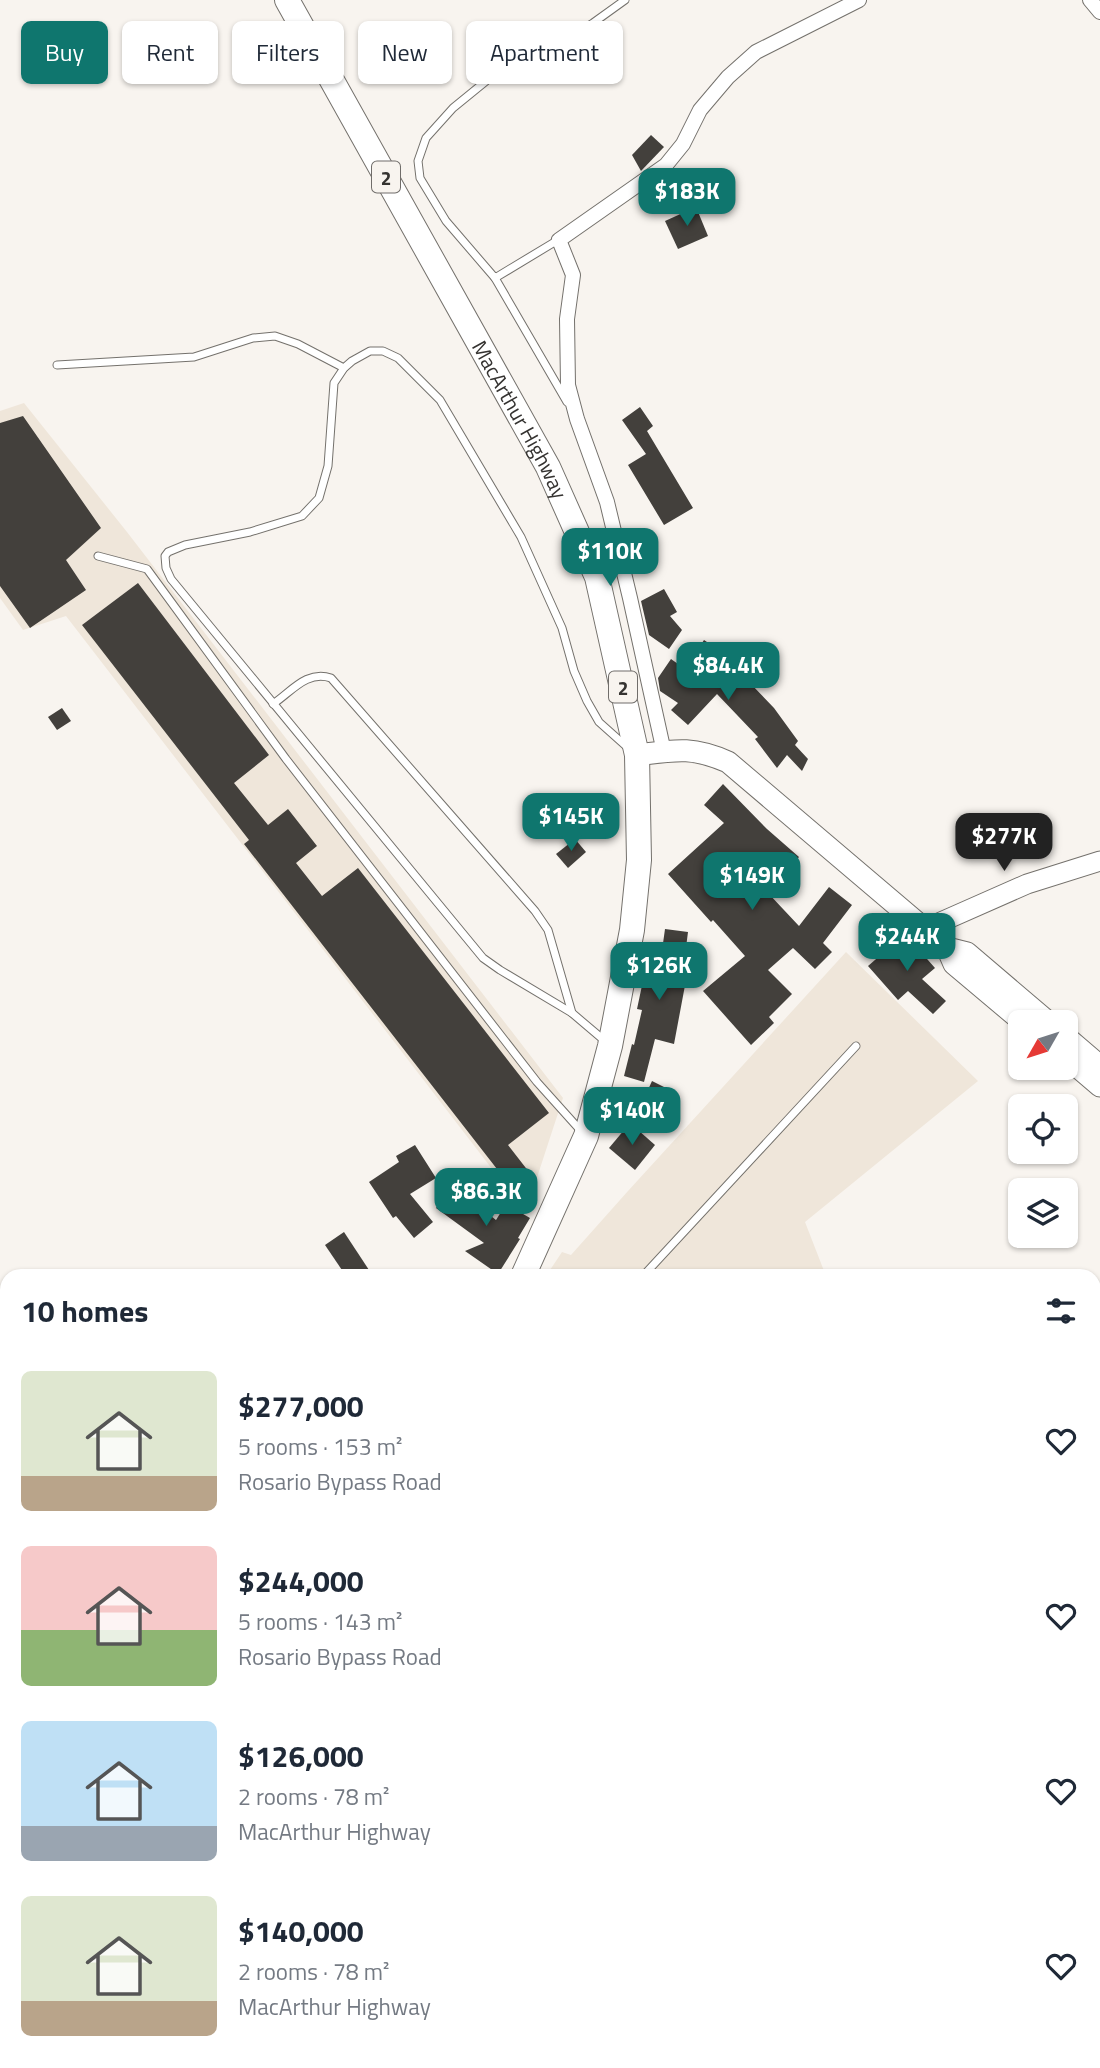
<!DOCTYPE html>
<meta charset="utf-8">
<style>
:root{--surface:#fff;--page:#f6f6f7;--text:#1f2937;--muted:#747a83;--accent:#0f766e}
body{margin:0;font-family:"Titillium Web",sans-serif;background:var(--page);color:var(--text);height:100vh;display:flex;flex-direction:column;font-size:26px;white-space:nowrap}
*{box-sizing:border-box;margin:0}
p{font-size:23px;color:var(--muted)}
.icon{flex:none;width:38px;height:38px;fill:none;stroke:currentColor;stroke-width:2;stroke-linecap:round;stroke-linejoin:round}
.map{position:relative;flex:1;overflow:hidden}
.details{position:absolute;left:0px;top:1269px;width:1101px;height:800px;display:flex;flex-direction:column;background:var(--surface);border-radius:21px 21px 0 0;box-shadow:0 2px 5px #0004}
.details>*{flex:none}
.top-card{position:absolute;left:21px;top:21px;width:700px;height:63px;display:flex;gap:14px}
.needle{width:46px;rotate:231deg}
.controls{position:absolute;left:1008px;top:1010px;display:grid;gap:14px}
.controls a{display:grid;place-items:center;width:70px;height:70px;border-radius:10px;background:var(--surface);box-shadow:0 2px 5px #0004;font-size:35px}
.price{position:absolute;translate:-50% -60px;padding:0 16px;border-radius:14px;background:var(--accent);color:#fff;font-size:23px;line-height:46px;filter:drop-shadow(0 2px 4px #0008)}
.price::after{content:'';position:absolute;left:50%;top:42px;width:21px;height:16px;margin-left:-10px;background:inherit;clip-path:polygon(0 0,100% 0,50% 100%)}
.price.active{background:#222;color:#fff}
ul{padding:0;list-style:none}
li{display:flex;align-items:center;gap:21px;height:175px;padding:0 21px}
li span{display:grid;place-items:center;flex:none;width:196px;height:140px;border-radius:10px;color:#555}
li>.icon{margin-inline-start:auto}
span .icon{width:84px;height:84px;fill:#fffc;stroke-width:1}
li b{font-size:30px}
h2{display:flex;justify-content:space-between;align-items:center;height:84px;padding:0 21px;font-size:30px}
.tag{padding:0 24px;border-radius:10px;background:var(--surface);box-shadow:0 2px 5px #0004;font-size:24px;line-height:63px}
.tag.active{background:var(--accent);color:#fff}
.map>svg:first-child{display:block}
</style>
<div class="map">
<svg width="1100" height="2068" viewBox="0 0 1100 2068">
<rect width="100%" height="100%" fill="#f8f4ef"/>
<g fill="#efe6da">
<polygon points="24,403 127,532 563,1098 528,1205 516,1200 66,616 23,630 0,598 0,411"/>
<polygon points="846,952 978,1081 805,1222 826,1276 546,1276 562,1252 571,1255 628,1191"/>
</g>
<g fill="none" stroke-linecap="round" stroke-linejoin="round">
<polyline stroke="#bf8f40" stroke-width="4.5" points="77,2068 79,2062"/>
</g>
<g fill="#43403c">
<polygon points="651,135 664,147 641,171 632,155"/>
<polygon points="696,207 708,236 678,249 665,221"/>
<polygon points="640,407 653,426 647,431 693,508 664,525 628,465 646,454 622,420"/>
<polygon points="23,416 101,528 66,560 86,590 30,628 0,586 0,423"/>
<polygon points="138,583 269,755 234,783 268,825 288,809 317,846 296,863 322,896 358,868 549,1113 508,1145 536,1181 518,1196 244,844 249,840 82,625"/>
<polygon points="664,589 677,612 670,616 682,630 669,649 649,635 641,601"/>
<polygon points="704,640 722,652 714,664 745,686 749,682 774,708 798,741 795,745 808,759 802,771 787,755 777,768 755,739 758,737 717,694 688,725 671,710 678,703 660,691 658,678 671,659 685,669"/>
<polygon points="62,708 71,721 57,730 48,717"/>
<polygon points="723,784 767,829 799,857 768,893 799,926 829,887 852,905 823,943 832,952 815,969 793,948 768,970 792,994 769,1017 774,1023 751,1045 703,991 745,956 713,920 711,922 668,874 724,823 704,805"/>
<polygon points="575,839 586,852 568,868 556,854"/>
<polygon points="665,929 688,932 684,963 689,964 674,1044 655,1039 644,1082 624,1076 632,1044 634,1045 642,1010 637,1009 644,976 639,975 642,960 660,965"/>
<polygon points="905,934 935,968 922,979 946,1001 933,1014 908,991 898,1000 868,966"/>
<polygon points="652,1081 676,1093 666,1114 642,1103"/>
<polygon points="630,1123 655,1145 635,1170 609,1148"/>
<polygon points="415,1145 436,1178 410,1194 433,1222 414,1238 396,1216 393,1218 369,1182 399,1162 396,1156"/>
<polygon points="453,1186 496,1220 506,1204 530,1218 518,1238 520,1239 498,1274 465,1251 484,1243 436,1208"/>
<polygon points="344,1232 369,1270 360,1276 346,1276 325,1245"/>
</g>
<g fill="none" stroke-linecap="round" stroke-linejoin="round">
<defs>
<g id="lane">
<polyline points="558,240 495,278 446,221 420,178 418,161 426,138 453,108 507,64 570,37 593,23 625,0"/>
<polyline points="495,278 567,402"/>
<polyline points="57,365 194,357 253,338 275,336 298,344 344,368"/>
<polyline points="98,556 147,569 286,759 537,1082 581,1131"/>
<path d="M273 704C292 691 307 670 331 678L535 911 548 930 572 1013 605 1041"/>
<polyline points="572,1013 500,970 483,958 171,579 166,568 165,556 168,552 185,545 250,532 302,516 319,498 328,466 334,383 344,368 352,361 370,351 383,351 398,358 440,400 521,537 562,628 574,671 587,701 599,722 627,747"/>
<polyline points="643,1276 856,1046"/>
</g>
<g id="street">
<polyline points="1090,0 1100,12"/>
<polyline points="664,752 630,598 607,502 577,419 568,385 567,319 573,275 559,240 666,165 683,144 700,110 728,77 756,52 859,0"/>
<polyline points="1094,1951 1100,1948"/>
<polyline points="781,2068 797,2062"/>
</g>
<polyline id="secondary" points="925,929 1027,884 1100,861"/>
<g id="primary">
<path d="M637 755C675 750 692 746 728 762L947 948 967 953 1048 1022"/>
<polyline points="947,948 954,964 1023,1022"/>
<polyline points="1066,1037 1100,1066"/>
<polyline points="1066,1057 1100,1086"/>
</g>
<g id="highway">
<path id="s1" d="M287 0 548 467 597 577 637 755 639 860 632 930 610 1046 586 1136 523 1276"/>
<polyline points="0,1781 7,1776"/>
</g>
</defs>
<use href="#lane" stroke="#74716c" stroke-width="9"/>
<use href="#street" stroke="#74716c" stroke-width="16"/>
<use href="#secondary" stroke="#74716c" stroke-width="21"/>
<use href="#primary" stroke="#74716c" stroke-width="23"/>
<use href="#highway" stroke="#74716c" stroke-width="26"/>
<use href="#lane" stroke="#fff" stroke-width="7"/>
<use href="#street" stroke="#fff" stroke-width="14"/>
<use href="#secondary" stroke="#fff" stroke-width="19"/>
<use href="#primary" stroke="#fff" stroke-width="21"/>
<use href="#highway" stroke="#fff" stroke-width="24"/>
</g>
<g text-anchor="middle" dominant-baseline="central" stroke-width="7" stroke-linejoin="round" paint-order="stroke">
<g fill="#f8f4ef" stroke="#706d6a" stroke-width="2">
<rect x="372" y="161.5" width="28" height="31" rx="5"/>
<rect x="609" y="671.5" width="28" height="31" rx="5"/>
</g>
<g font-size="19" font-weight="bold" fill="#353331">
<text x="386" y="177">2</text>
<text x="623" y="687">2</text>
</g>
<g font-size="21" fill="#353331" stroke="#f8f4ef">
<text stroke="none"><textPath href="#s1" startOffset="480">MacArthur Highway</textPath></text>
</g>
</g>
</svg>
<div class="controls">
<a><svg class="needle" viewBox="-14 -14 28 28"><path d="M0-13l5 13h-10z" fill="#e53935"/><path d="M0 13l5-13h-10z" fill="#747a83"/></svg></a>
<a><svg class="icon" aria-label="locate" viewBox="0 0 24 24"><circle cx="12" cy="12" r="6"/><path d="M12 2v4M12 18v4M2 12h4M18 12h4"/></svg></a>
<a><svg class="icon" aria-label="layers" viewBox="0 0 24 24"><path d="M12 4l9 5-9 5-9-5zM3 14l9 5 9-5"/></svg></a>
</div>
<b class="price" style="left:687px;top:228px">$183K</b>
<b class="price" style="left:610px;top:588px">$110K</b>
<b class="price" style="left:728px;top:702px">$84.4K</b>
<b class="price" style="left:571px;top:853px">$145K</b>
<b class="price active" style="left:1004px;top:873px">$277K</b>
<b class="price" style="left:752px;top:912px">$149K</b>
<b class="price" style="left:907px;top:973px">$244K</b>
<b class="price" style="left:659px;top:1002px">$126K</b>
<b class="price" style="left:632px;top:1147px">$140K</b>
<b class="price" style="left:486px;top:1228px">$86.3K</b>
<div class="top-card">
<a class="tag active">Buy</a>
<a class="tag">Rent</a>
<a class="tag">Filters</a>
<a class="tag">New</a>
<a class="tag">Apartment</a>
</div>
<section class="details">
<h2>10 homes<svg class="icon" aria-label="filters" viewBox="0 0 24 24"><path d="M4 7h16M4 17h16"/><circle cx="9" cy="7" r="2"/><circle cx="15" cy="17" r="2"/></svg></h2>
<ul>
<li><span style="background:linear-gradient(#dfe7d0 75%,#b9a48a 0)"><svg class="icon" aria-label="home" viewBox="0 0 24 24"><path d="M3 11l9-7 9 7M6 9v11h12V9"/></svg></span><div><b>$277,000</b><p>5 rooms · 153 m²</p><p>Rosario Bypass Road</p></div><svg class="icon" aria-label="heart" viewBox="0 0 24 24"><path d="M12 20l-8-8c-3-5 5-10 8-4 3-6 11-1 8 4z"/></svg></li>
<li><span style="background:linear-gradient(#f6c9c9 60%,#8fb573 0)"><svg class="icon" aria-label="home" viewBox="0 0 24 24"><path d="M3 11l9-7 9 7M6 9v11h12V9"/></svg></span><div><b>$244,000</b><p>5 rooms · 143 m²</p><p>Rosario Bypass Road</p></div><svg class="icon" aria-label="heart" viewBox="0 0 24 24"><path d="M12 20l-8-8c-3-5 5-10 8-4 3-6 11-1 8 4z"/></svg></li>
<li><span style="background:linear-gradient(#bfe0f5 75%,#9aa5b1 0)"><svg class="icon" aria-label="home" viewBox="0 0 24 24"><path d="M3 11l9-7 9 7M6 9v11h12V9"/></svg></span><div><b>$126,000</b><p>2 rooms · 78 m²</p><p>MacArthur Highway</p></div><svg class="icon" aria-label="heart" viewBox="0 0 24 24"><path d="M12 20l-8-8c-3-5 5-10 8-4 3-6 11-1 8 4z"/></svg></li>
<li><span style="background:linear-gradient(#dfe7d0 75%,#b9a48a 0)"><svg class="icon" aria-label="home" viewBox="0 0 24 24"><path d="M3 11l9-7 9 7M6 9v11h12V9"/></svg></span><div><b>$140,000</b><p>2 rooms · 78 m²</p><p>MacArthur Highway</p></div><svg class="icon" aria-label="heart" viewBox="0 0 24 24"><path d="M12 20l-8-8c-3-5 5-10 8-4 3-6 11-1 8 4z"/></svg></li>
</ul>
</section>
</div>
